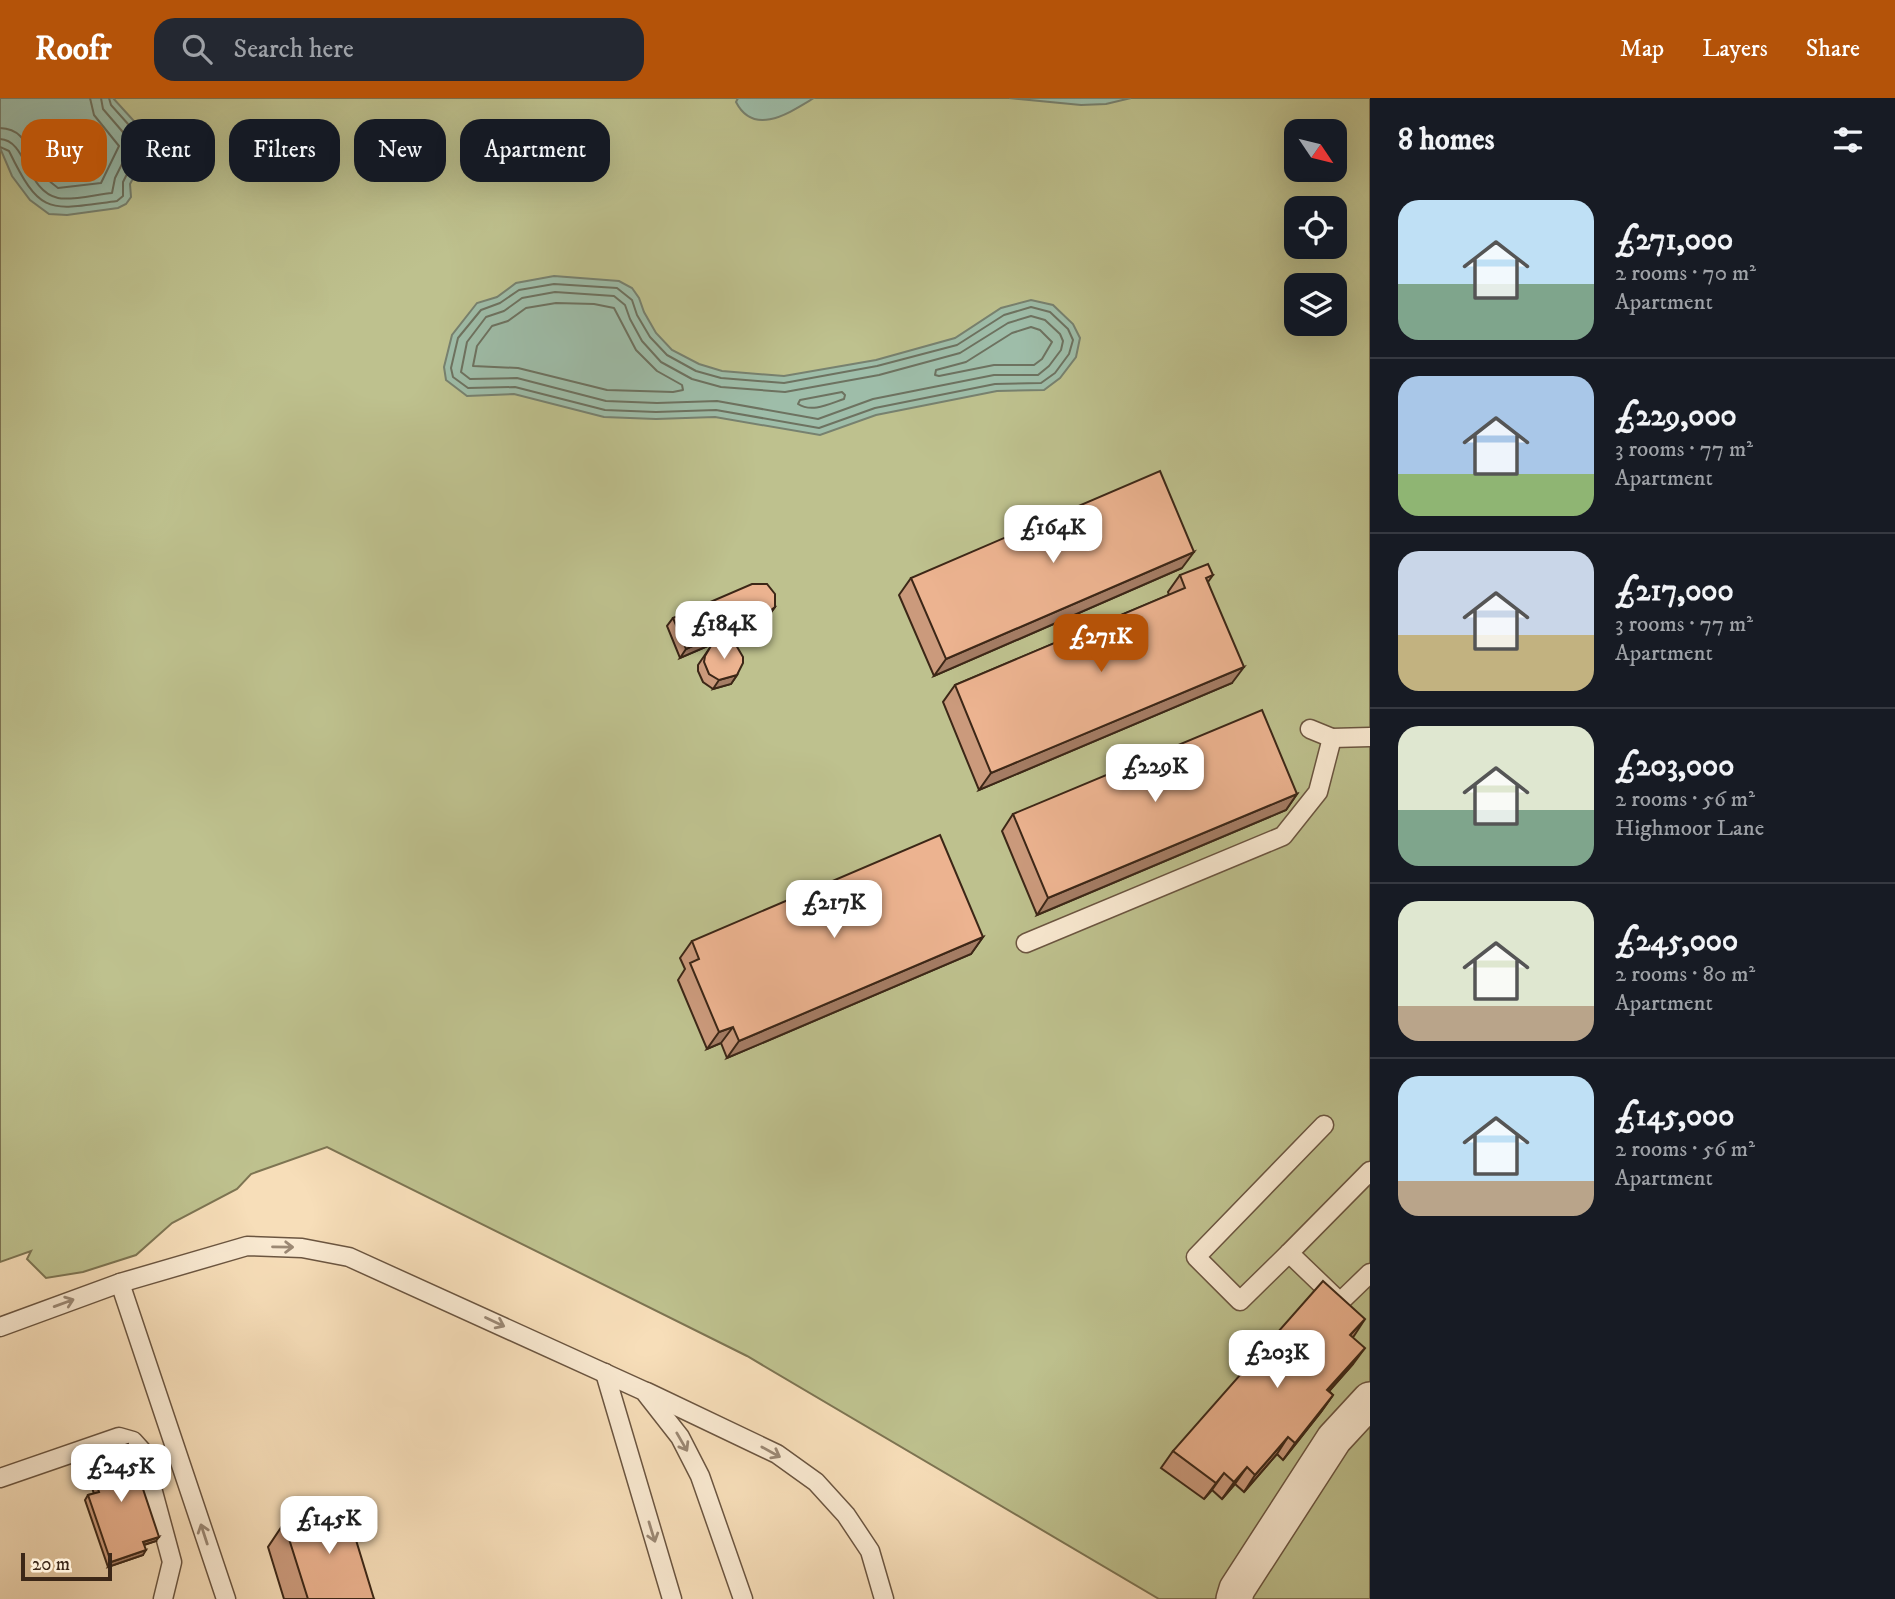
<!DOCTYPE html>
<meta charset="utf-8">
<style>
:root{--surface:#171b24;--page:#242831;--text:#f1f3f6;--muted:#9ea1a6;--line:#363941;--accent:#b45309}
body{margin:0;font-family:"IM FELL DW Pica",serif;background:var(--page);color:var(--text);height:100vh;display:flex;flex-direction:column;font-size:26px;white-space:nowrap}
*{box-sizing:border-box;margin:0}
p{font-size:23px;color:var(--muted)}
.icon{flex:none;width:38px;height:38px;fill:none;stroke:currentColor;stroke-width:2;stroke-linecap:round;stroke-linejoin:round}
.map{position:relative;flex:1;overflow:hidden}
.side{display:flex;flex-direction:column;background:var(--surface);width:525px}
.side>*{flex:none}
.hud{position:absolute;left:21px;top:21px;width:665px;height:63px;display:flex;gap:14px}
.needle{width:46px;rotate:125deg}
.fabs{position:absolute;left:1284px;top:21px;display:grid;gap:14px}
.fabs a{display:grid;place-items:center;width:63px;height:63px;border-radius:14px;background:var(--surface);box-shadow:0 7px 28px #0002;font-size:35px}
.scale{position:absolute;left:21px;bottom:18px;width:91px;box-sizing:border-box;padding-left:7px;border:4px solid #3c2717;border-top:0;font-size:19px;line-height:24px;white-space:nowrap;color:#3c2717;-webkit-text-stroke:5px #faead2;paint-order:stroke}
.price{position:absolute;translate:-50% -60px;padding:0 16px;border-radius:14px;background:#fff;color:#222;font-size:23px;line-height:46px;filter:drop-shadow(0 2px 4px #0008)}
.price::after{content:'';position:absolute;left:50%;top:42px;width:21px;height:16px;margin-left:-10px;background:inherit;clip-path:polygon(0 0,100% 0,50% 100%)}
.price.current{background:var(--accent);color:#fff}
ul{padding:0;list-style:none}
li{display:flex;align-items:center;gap:21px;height:175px;padding:0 28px}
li+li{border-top:2px solid var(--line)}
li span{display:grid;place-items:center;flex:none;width:196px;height:140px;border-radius:21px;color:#555}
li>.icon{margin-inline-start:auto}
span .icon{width:84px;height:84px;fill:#fffc;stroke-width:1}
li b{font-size:30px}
h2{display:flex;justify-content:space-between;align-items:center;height:84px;padding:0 28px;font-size:30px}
.chip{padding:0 24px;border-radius:21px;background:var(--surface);box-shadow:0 7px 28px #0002;font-size:24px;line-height:63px}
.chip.current{background:var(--accent);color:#fff}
header{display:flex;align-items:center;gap:42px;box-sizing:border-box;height:98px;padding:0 35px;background:var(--accent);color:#fff}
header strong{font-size:33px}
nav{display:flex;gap:38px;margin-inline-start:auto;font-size:24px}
.search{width:490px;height:63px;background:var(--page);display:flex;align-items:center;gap:18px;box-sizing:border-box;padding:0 24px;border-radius:21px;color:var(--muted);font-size:26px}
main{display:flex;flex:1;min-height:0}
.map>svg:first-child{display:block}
</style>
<header>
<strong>Roofr</strong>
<div class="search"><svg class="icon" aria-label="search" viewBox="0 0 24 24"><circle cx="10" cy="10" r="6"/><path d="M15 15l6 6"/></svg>Search here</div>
<nav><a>Map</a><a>Layers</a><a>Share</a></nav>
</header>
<main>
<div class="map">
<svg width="1370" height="1501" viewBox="0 0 1370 1501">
<rect width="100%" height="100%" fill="#f7deb9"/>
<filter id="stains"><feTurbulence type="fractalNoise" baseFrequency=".00286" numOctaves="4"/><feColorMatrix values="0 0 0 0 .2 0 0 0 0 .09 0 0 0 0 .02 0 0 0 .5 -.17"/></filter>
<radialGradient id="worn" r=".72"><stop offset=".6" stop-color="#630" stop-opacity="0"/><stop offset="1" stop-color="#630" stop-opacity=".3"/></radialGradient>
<path fill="#bec18e" stroke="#7d7452" stroke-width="2" fill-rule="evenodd" d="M0 0H1370V1501H1159L747 1258 327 1049 251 1076 237 1091 172 1125 136 1157 83 1174 46 1180 27 1161 31 1153 0 1164ZM1297 33H1335V72H1297ZM1297 110H1335V149H1297ZM1297 187H1335V226H1297Z"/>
<g fill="#9ebda9" stroke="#77816f" stroke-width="2">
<polygon points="0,0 113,0 143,33 147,55 130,86 131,99 126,106 118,110 67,117 49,116 30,102 12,78 0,50"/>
<path d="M738 0H814C789 15 754 39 736 4Z"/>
<polygon points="1009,0 1131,0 1106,6 1081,7"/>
<polygon points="554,178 619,183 632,190 639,200 644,214 656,235 672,252 699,266 722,273 784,278 876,262 955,240 1001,210 1031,202 1053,207 1073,226 1080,240 1076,259 1060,280 1044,292 997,293 876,317 820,337 715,319 656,321 604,319 514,296 467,298 446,282 444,269 452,237 477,205 497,199 516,185"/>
</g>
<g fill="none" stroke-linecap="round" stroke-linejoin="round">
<g stroke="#6d7260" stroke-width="2">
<path d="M0 30C23 31 26 47 35 64 41 75 48 83 58 90L101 85 119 48 94 17 90 0"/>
<path d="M0 41C27 42 26 93 58 100 71 103 98 96 112 95L115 80 130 50 128 40 103 11 101 0"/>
<path d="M0 49 9 53C41 119 49 112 117 103L123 98V84L139 52 137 36 111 7 109 0"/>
<polygon points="554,186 617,190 632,202 637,217 650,239 667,257 696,273 721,280 784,285 877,268 957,247 1004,217 1031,209 1050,214 1068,231 1073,242 1069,256 1055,275 1041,285 995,286 875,310 819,330 716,312 656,314 605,312 515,289 468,290 453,279 451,270 458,240 481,212 500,205 519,192"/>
<polygon points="555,194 614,198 625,207 630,221 642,243 661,264 692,281 721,289 785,294 879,277 960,255 1008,225 1031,218 1045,222 1060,236 1063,243 1061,252 1049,268 1038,277 994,277 873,301 818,321 717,303 657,305 606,303 517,280 470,281 461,274 467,244 486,219 504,213 522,200"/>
<polygon points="556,205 594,206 614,210 636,252 657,273 682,287 683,292 673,294 607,292 518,270 473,268 477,248 492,228 508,223 526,210"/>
<polygon points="1031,229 1040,232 1052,244 1042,261 1034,267 994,267 939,278 935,277 936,272 966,264 1012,235"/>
<path d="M842 294 845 297 844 301C829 306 812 315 798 306L800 302Z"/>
</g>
<defs>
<g id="lane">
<polyline points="1310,631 1332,640 1370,639"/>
<polyline points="1026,845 1283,738 1318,694 1332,640"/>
<polyline points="1370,1073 1289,1155 1340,1204 1370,1175"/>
<polyline points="1289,1155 1240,1203 1196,1159 1324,1027"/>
<polyline points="120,1185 226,1501"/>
<polyline points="0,1229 120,1185 247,1148 302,1150 349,1159 644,1293 680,1339 700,1378 743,1501"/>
<polyline points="605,1275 672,1501"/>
<polyline points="647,1294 777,1356 816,1384 846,1417 870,1453 884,1501"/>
<polyline points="0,1380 119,1339 133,1343 142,1353 172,1464 163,1501"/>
</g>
<polyline id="street" points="1234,1501 1237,1491 1334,1341 1370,1302"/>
</defs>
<use href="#lane" stroke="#6b5540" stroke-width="21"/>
<use href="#street" stroke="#6b5540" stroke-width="38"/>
<use href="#lane" stroke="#faead2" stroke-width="18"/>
<use href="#street" stroke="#faead2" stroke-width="35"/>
</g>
<g fill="#cb9a7c" stroke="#3c2717" stroke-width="2">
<polygon points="1182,470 934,578 899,497 911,480"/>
<polygon points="1180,477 1213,477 1208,484 1232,585 979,692 943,604 955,587 1169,497 1168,494"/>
<polygon points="775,509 769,517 759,526 680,560 667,528 673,520"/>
<polygon points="711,548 737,577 731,586 713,591 703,584 698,573 698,567"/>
<polygon points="1297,696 1286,712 1037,817 1002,733 1013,716"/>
<polygon points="983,839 971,856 727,960 721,945 707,951 678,882 685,871 680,860 692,843"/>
<polygon points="1352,1239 1353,1266 1329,1293 1333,1297 1321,1314 1283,1362 1277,1356 1244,1394 1235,1386 1222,1401 1212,1392 1204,1401 1161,1370 1173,1353"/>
<polygon points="87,1360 156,1443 144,1447 143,1457 108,1469 85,1402 88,1397 94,1396 84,1364"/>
<polygon points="284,1425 374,1501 284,1501 268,1449"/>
</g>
<g fill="#a57d65" stroke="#3c2717" stroke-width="2">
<polygon points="1194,454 1182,470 934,578 946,561"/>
<polygon points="775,509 769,517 759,526 680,560 686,551"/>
<polygon points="1244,569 1232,585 979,692 991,675"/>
<polygon points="737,577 731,586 713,591 719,582"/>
<polygon points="1297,696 1286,712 1037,817 1048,800"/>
<polygon points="983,839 971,856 727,960 739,943"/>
<polygon points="733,929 721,945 707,951 719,934"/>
<polygon points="1365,1221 1354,1238 1339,1254 1350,1237"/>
<polygon points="1365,1250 1353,1266 1316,1308 1327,1292"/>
<polygon points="1333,1297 1321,1314 1283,1362 1295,1345"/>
<polygon points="1288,1339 1277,1356 1244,1394 1255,1377"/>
<polygon points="1247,1369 1235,1386 1222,1401 1234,1384"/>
<polygon points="1224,1375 1212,1392 1204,1401 1216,1385"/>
<polygon points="159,1439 156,1443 140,1448 143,1444"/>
<polygon points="146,1452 143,1457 108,1469 111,1464"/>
</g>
<g fill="#ecb390" stroke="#3c2717" stroke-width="2">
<polygon points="1160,373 1194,454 946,561 911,480"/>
<polygon points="1208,466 1213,477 1206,480 1244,569 991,675 955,587 1185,490 1180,477"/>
<polygon points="752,486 767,486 775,496 775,509 765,517 686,551 673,520"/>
<polygon points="724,543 736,547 743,559 743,565 737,577 719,582 709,576 704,564 705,558 711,548"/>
<polygon points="1262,612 1297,696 1048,800 1013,716"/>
<polygon points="940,737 983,839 739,943 733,929 719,934 690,865 699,861 692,843"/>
<polygon points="1323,1183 1365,1221 1350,1237 1365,1250 1327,1292 1333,1297 1295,1345 1288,1339 1255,1377 1247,1369 1234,1384 1224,1375 1216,1385 1173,1353"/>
<polygon points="128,1346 159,1439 143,1444 146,1452 111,1464 88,1397 99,1394 87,1360"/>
<polygon points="345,1406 374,1501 308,1501 284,1425"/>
</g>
<defs><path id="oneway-shaft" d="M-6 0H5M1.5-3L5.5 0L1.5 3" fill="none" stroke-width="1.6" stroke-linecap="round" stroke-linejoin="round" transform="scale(1.75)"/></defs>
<g stroke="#9b8874">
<use href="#oneway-shaft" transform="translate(283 1149) rotate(1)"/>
<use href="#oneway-shaft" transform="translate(64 1205) rotate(-20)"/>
<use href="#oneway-shaft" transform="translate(495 1224) rotate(25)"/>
<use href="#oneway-shaft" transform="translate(682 1344) rotate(60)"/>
<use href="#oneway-shaft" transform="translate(771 1354) rotate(29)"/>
<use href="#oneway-shaft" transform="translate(652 1434) rotate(73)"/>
<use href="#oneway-shaft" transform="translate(204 1436) rotate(-108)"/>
</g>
<rect width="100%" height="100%" filter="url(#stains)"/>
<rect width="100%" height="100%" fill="url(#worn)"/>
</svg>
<div class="fabs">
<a><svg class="needle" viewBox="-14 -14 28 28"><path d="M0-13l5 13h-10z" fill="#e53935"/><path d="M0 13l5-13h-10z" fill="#9ea1a6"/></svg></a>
<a><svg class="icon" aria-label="locate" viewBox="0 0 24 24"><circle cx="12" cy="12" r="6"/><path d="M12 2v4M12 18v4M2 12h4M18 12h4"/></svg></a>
<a><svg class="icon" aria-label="layers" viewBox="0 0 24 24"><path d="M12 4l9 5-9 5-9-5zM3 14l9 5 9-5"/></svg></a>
</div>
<div class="scale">20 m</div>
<b class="price" style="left:1053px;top:467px">£164K</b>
<b class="price" style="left:724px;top:563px">£184K</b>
<b class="price current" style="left:1101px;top:576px">£271K</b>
<b class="price" style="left:1155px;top:706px">£229K</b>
<b class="price" style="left:834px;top:842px">£217K</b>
<b class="price" style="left:1277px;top:1292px">£203K</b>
<b class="price" style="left:121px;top:1406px">£245K</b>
<b class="price" style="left:329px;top:1458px">£145K</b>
<div class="hud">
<a class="chip current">Buy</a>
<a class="chip">Rent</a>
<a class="chip">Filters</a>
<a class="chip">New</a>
<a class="chip">Apartment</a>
</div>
</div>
<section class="side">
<h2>8 homes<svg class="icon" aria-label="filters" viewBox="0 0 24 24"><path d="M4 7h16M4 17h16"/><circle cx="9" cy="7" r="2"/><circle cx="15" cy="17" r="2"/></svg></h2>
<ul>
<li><span style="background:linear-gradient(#bfe0f5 60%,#7fa58c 0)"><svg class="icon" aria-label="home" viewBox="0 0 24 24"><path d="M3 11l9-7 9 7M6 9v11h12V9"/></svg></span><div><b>£271,000</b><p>2 rooms · 70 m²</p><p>Apartment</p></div></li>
<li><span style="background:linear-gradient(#a9c7e8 70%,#8fb573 0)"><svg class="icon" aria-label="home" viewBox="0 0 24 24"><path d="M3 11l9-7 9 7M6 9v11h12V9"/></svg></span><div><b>£229,000</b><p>3 rooms · 77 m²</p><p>Apartment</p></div></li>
<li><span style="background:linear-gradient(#c9d6e8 60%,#c2b280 0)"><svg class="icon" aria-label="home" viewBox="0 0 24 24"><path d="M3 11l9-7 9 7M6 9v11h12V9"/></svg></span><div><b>£217,000</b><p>3 rooms · 77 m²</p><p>Apartment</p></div></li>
<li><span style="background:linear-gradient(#dfe7d0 60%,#7fa58c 0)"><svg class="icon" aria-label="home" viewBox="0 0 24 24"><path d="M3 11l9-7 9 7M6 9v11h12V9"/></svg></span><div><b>£203,000</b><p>2 rooms · 56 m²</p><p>Highmoor Lane</p></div></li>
<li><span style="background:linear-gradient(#dfe7d0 75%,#b9a48a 0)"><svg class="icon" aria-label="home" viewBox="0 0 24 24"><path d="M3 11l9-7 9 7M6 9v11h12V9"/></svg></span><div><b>£245,000</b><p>2 rooms · 80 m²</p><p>Apartment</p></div></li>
<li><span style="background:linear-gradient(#bfe0f5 75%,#b9a48a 0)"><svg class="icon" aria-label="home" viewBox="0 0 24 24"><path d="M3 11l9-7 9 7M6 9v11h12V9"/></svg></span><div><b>£145,000</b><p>2 rooms · 56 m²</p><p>Apartment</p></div></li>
</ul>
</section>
</main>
